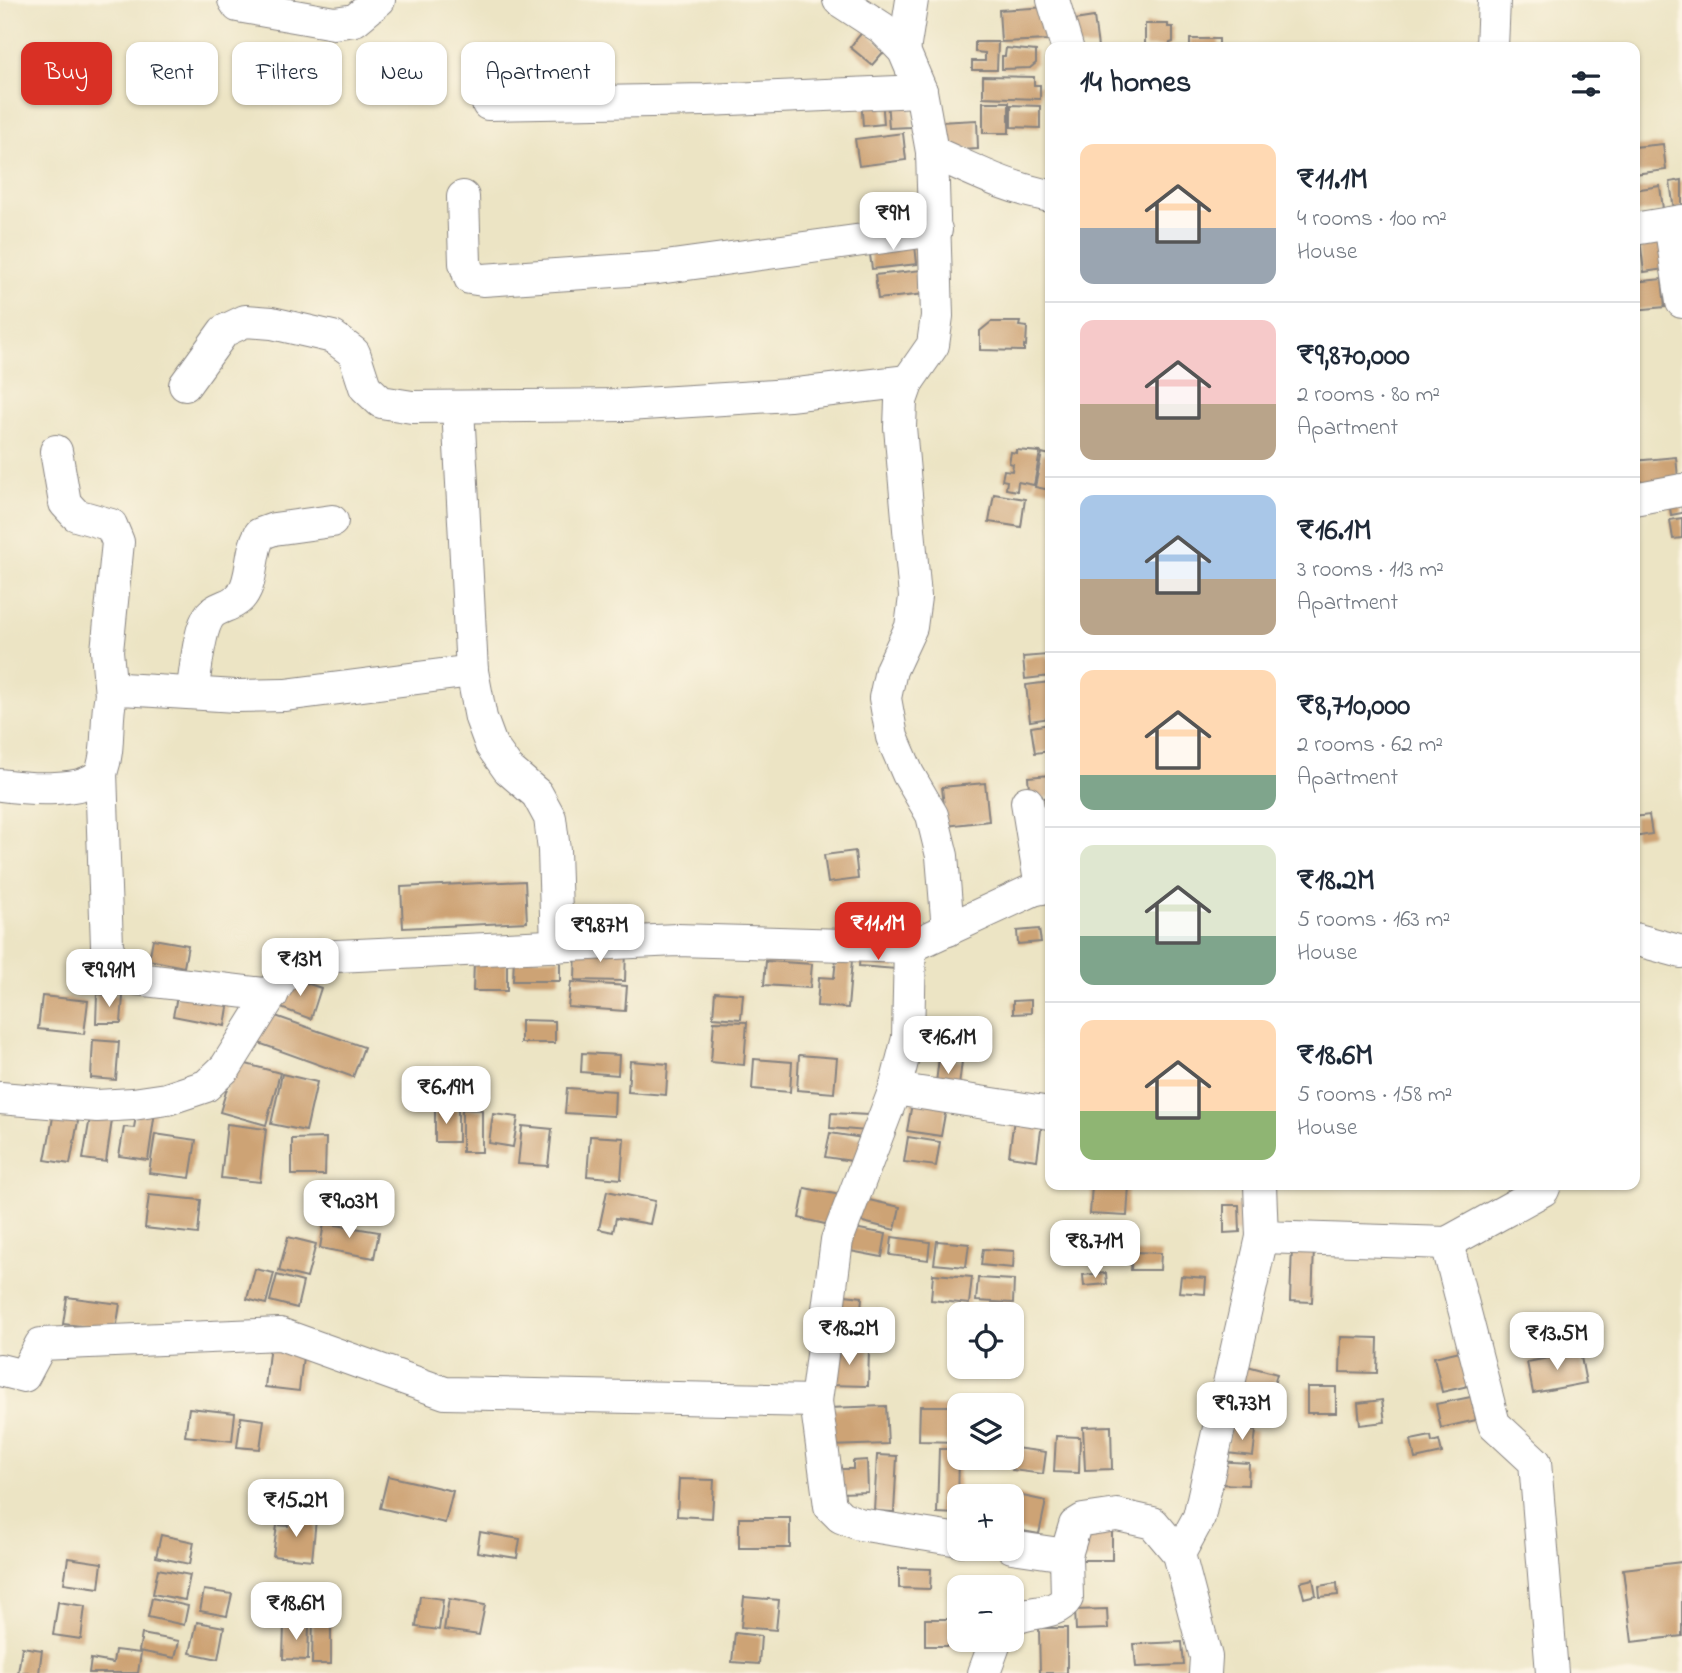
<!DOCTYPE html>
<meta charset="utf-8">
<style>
:root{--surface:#fff;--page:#f6f6f7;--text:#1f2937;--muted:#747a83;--line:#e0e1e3;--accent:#d93025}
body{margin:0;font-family:"Indie Flower",sans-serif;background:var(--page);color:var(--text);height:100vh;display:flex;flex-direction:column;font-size:26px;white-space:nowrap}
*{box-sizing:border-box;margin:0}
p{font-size:23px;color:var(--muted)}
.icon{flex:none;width:38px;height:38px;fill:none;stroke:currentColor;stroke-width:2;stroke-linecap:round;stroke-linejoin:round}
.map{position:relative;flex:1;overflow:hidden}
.side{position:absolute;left:1045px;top:42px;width:595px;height:1148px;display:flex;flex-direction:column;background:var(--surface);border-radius:14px;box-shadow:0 2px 5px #0004}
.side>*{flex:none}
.banner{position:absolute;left:21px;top:42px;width:665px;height:63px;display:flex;gap:14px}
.tools{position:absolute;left:947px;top:1302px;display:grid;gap:14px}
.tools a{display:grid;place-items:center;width:77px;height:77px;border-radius:14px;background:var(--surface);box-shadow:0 2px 5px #0004;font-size:35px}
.price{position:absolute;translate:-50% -60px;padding:0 16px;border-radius:14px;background:#fff;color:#222;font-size:23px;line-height:46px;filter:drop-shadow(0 2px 4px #0008)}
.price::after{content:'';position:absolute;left:50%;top:42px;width:21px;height:16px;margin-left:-10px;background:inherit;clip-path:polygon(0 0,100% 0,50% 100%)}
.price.on{background:var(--accent);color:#fff}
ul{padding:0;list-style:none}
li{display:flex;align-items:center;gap:21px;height:175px;padding:0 35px}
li+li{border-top:2px solid var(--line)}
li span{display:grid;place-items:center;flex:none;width:196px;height:140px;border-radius:14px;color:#555}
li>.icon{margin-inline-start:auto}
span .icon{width:84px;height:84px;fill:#fffc;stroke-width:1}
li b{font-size:30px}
h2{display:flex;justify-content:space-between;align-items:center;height:84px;padding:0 35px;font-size:30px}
.chip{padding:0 24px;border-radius:14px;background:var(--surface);box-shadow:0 2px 5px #0004;font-size:24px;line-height:63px}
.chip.on{background:var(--accent);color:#fff}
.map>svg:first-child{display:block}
</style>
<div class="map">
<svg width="1682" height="1673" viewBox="0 0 1682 1673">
<rect width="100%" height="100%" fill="#fcf5e5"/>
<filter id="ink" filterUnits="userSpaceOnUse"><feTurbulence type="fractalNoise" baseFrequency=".0143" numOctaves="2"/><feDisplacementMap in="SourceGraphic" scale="14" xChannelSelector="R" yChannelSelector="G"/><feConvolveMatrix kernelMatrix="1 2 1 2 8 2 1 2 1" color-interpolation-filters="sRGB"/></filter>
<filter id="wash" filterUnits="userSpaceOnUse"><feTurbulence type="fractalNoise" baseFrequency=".00686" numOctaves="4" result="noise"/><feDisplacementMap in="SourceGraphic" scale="28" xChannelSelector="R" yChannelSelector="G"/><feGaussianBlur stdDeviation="1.57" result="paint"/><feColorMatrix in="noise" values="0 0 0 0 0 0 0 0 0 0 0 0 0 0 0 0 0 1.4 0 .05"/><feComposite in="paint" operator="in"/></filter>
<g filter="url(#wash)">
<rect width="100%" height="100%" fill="#ece4c4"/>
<g id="blocks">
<g fill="#cda375">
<polygon points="1048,7 1049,40 1001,42 999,10"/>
<polygon points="1094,17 1098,47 1072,47 1068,21"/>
<polygon points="1145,24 1168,24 1168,27 1173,27 1173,42 1170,43 1169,47 1145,47"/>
<polygon points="864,30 886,49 872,65 850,47"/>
<rect x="1190" y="39" width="29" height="8"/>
<polygon points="975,42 998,42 997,70 972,70 972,61 985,61 985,53 975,52"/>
<polygon points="1006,48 1036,51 1036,63 1030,68 1002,69 1002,56 1005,56"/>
<polygon points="983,76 1034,77 1034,85 1040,85 1040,99 983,97"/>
<polygon points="882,97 884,124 863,126 861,98"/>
<polygon points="910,98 911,127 889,128 887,99"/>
<rect x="983" y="102" width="26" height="31"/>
<polygon points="1011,105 1040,106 1040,128 1011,127"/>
<polygon points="977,120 978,149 940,151 939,122"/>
<polygon points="903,133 906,160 859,166 855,139"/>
<polygon points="1663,144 1666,170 1634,174 1634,147"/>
<polygon points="1682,180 1682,209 1674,210 1670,182"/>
<polygon points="1660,186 1663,209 1634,213 1634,190"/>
<polygon points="1666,229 1671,268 1644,272 1639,232"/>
<polygon points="914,236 917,264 872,269 868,241"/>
<polygon points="922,270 925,294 878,299 875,275"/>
<polygon points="1662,279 1665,307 1634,310 1634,282"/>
<polygon points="991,322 1020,322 1019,326 1027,327 1026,346 1024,345 1024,351 980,350 980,331"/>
<polygon points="1016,450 1040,452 1034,485 1018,482 1017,491 1006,489 1007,481 1002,480 1004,470 1012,471 1013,464 1009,463 1011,452 1016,453"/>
<polygon points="1042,453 1050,455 1050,490 1035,487"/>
<polygon points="1676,457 1679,488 1634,492 1634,461"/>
<polygon points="1682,492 1682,513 1671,515 1668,494"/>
<polygon points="994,494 1025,499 1021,527 989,522"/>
<polygon points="1682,518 1682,538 1673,539 1670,520"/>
<polygon points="1047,655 1047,658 1050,658 1050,676 1025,679 1023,657"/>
<polygon points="1050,682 1050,718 1030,721 1026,685"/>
<polygon points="1050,724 1050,751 1035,753 1031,727"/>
<polygon points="1050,775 1050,797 1030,800 1028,777"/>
<polygon points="985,783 989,821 946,826 942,787"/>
<polygon points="1649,815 1652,834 1634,837 1634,817"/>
<polygon points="855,851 858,879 828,883 824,855"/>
<polygon points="525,881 527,922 403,928 401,887"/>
<polygon points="1039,929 1041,942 1018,944 1017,931"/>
<polygon points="153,939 188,945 184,967 149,960"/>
<polygon points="576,947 626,949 625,981 575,980"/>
<polygon points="860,954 897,957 896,969 859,966"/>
<polygon points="514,958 560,958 560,981 513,981"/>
<polygon points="836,959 852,960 848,1008 817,1006 819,977 834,978"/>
<polygon points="507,960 507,991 473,991 474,961"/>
<polygon points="766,961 812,964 810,988 764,985"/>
<polygon points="288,977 321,988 311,1019 278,1007"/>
<polygon points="571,982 627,986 625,1011 568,1007"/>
<polygon points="178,992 229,1001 225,1026 173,1016"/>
<polygon points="715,992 743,994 741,1019 713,1017"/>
<polygon points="97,994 123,996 121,1023 96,1023"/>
<polygon points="42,996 88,1001 84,1034 38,1029"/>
<polygon points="1031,1000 1031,1013 1013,1014 1013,1001"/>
<polygon points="264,1012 364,1047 353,1077 253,1041"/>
<polygon points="521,1020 555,1021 555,1043 521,1043"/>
<polygon points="714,1021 747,1022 744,1065 711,1062"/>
<polygon points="93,1040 119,1042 116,1080 91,1078"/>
<polygon points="582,1053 619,1055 618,1075 581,1072"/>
<polygon points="799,1055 837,1058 834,1093 797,1090"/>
<polygon points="939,1058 962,1061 958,1094 935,1091"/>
<polygon points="754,1059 792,1062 790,1092 752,1089"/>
<polygon points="235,1061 280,1073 266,1125 220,1112"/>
<polygon points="630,1061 668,1064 666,1095 628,1092"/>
<polygon points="282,1074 317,1082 306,1131 271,1124"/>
<polygon points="567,1088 615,1091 614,1116 565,1113"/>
<polygon points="913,1098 947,1103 941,1136 907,1131"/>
<rect x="435" y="1109" width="23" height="33"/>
<polygon points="462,1109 482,1110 482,1152 462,1152"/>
<polygon points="137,1110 155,1112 148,1160 119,1156 124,1127 134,1128"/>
<polygon points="54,1112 79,1116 70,1164 45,1160"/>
<polygon points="831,1113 868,1115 867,1131 830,1128"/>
<polygon points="493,1114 518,1117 513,1147 489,1143"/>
<polygon points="90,1117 112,1120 106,1162 83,1159"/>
<polygon points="1014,1119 1042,1123 1037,1160 1009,1156"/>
<polygon points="227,1124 266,1129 260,1182 221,1178"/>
<polygon points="522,1126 552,1129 548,1166 518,1164"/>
<polygon points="830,1133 863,1138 859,1162 825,1157"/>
<polygon points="155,1134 196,1140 190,1178 149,1173"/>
<polygon points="590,1136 624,1138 621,1179 587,1176"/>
<polygon points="908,1137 940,1142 936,1166 904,1162"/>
<polygon points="326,1138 325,1175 292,1175 292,1139"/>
<polygon points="1092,1185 1129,1185 1127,1216 1090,1214"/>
<polygon points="805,1188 845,1196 838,1227 799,1218"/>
<polygon points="607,1191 655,1201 650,1224 616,1218 613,1232 599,1229"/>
<polygon points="149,1195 201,1200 198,1234 145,1228"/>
<polygon points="860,1198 900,1207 895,1230 855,1220"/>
<polygon points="1224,1205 1239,1205 1240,1232 1224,1233"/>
<polygon points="324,1223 379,1232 374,1258 320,1248"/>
<polygon points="849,1227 886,1234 882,1257 845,1250"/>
<polygon points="288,1237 316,1244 307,1278 279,1271"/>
<polygon points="892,1237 930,1242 928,1260 890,1255"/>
<polygon points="937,1241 969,1244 966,1267 934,1264"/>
<polygon points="1292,1248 1314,1248 1312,1302 1290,1301"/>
<polygon points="983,1249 1014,1251 1013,1268 981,1265"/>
<polygon points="1132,1252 1161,1253 1160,1270 1131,1270"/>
<polygon points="255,1269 274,1273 266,1304 247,1299"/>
<polygon points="1106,1273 1107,1284 1084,1286 1083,1275"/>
<polygon points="933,1274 972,1277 969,1304 931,1300"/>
<polygon points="277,1275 303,1282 297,1308 270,1301"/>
<polygon points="1181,1276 1206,1278 1205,1294 1179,1292"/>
<polygon points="978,1278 1014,1280 1013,1303 976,1301"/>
<polygon points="836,1294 862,1297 859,1336 833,1334"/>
<polygon points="67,1297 120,1304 116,1330 63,1324"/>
<polygon points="1341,1337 1378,1338 1377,1373 1340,1372"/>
<polygon points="270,1344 304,1348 299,1391 265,1387"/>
<polygon points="829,1349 869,1350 868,1386 829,1385"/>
<polygon points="1460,1351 1468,1386 1442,1392 1434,1357"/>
<polygon points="1580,1352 1586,1383 1533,1393 1527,1362"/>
<polygon points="1240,1364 1277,1374 1270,1397 1233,1387"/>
<rect x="1307" y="1387" width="29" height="26"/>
<polygon points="1471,1397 1476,1420 1441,1428 1436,1404"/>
<polygon points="1382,1400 1385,1422 1360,1425 1358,1403"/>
<polygon points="886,1406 888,1444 829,1446 827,1408"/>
<polygon points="920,1406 958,1406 957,1442 919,1441"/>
<polygon points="189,1408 235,1413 232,1441 185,1436"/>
<polygon points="241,1417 264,1420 260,1449 237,1447"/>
<polygon points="1111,1426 1112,1469 1085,1470 1083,1427"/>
<polygon points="1230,1428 1256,1431 1253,1456 1227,1453"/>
<polygon points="1056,1436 1080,1437 1079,1473 1054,1472"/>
<polygon points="1431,1436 1432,1442 1439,1440 1442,1453 1415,1459 1411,1440"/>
<polygon points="1015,1448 1046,1452 1043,1474 1012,1470"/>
<polygon points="939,1449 959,1449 958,1514 937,1513"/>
<polygon points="877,1455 897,1456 894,1512 874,1511"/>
<polygon points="867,1460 868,1492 840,1493 839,1469 853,1469 853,1461"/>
<polygon points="1215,1461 1249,1463 1248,1485 1215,1484"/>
<polygon points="388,1476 453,1491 445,1523 380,1508"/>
<polygon points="679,1479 714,1480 712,1518 677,1516"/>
<polygon points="1018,1495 1046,1501 1039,1534 1012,1529"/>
<polygon points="289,1516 316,1519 312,1560 273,1556 277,1525 288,1526"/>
<rect x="739" y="1518" width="51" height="30"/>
<polygon points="1086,1523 1112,1523 1112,1560 1078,1560"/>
<polygon points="480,1532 520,1539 517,1558 477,1552"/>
<polygon points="161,1535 194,1542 190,1564 156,1557"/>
<polygon points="68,1558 102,1563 99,1588 64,1583"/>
<polygon points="1682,1562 1682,1636 1632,1642 1623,1569"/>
<polygon points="899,1568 931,1569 930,1589 899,1588"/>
<polygon points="158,1569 190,1575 185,1600 153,1594"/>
<polygon points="1313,1579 1316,1595 1304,1598 1300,1582"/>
<polygon points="1337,1583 1338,1595 1320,1597 1319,1586"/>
<polygon points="204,1590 232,1594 227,1616 200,1611"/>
<polygon points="420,1596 443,1599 439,1630 416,1627"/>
<polygon points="744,1597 779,1600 776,1630 741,1627"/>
<polygon points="152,1598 188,1606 184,1625 148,1617"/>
<polygon points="449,1599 485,1605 479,1635 444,1630"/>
<polygon points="58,1602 85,1606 81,1639 53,1635"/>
<polygon points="1107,1609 1108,1629 1076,1630 1075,1610"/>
<polygon points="313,1615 331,1616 331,1664 312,1664"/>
<polygon points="925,1619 959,1619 959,1640 975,1640 975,1646 925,1646"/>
<polygon points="197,1622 224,1627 218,1659 190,1653"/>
<polygon points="284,1624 309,1625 308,1660 283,1659"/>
<polygon points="1039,1628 1067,1628 1067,1673 1040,1673"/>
<polygon points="735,1633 761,1636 759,1664 732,1662"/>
<polygon points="142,1634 179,1641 175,1658 139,1651"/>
<polygon points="1182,1642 1184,1665 1136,1667 1134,1644"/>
<polygon points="22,1647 42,1650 39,1673 18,1673"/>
<polygon points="115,1650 141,1653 138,1673 89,1673 91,1659 113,1663"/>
</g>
</g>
</g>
<g filter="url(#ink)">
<use href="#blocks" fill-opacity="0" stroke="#878380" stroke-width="2"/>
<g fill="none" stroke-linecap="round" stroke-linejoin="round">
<defs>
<g id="minor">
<polyline points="234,0 238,6 334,23 355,20 379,0"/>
<polyline points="839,0 882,28 904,51 921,91 932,152 937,316 933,345 908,381 901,401 900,427 915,597 911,627 891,670 885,698 892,737 908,774 932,815 942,856 948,930"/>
<polyline points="1053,0 1067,47"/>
<polyline points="1492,47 1494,0"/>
<polyline points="904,51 912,0"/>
<polyline points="488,104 706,100 921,91"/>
<path d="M932 152C974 170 1004 187 1050 196"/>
<polyline points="463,197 465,263 470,278 483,280 658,268 936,230"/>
<polyline points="1670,223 1682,302"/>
<polyline points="1634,229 1682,221"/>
<polyline points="185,385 224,331 245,321 272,323 333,337 354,353 365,387 381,402 412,407 627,405 789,395 908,381"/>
<polyline points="458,408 472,671 481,718 491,745 508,769 537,794 550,818 554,850 557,946"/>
<polyline points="56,451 65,503 76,515 111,525 118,542 107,651 111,695"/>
<polyline points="1634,499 1682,490"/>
<path d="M192 693C196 673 198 630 210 615 218 606 234 606 242 595 254 578 249 554 260 534L274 529 332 521"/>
<polyline points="101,772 107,946 115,967 137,979 272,995"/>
<path d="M0 785C22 788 92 795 102 770 110 747 105 719 111 695L122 689 236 696 285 695 472 671"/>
<polyline points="1027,802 1041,888"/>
<polyline points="1634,939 1682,952"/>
<polyline points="895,1089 1050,1113"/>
<polyline points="0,1098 97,1106 133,1104 167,1099 206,1086 226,1067 281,979 295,965 315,957 677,940 910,947 1033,890 1050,886"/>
<polyline points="1260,1185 1262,1237 1447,1243 1543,1190 1545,1185"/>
<polyline points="1447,1243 1494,1424 1535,1462 1552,1673"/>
<polyline points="0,1370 24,1376 41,1344 280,1334 445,1393 816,1401 830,1506 841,1517 859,1524 959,1540"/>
<polyline points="816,1401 837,1240 895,1089 908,1038 910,947"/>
<path d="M1012 1547 1066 1555 1067 1598C1055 1617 1030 1609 1012 1620"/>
<polyline points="1179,1554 1199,1517 1262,1237"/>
<polyline points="1066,1555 1075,1525 1083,1520 1117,1515 1153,1523 1179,1554 1206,1657 1205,1673"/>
<polyline points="984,1673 996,1640"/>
</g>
</defs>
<use href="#minor" stroke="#878380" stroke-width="34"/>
<use href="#minor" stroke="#fff" stroke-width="32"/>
</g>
</g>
</svg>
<div class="tools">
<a><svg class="icon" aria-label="locate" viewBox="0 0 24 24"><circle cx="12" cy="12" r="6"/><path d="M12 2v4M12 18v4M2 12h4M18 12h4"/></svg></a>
<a><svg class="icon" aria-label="layers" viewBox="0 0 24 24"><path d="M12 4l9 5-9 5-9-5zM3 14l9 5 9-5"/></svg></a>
<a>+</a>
<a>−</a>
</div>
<b class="price" style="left:893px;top:252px">₹9M</b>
<b class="price on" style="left:878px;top:962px">₹11.1M</b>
<b class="price" style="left:600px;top:964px">₹9.87M</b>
<b class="price" style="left:300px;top:998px">₹13M</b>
<b class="price" style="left:109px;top:1009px">₹9.91M</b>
<b class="price" style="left:948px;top:1076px">₹16.1M</b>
<b class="price" style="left:446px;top:1126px">₹6.19M</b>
<b class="price" style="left:349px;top:1240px">₹9.03M</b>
<b class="price" style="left:1095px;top:1280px">₹8.71M</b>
<b class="price" style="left:849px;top:1367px">₹18.2M</b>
<b class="price" style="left:1557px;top:1372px">₹13.5M</b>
<b class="price" style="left:1242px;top:1442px">₹9.73M</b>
<b class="price" style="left:296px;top:1539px">₹15.2M</b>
<b class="price" style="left:296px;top:1642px">₹18.6M</b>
<div class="banner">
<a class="chip on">Buy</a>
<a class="chip">Rent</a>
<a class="chip">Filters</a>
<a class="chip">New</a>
<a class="chip">Apartment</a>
</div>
<section class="side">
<h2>14 homes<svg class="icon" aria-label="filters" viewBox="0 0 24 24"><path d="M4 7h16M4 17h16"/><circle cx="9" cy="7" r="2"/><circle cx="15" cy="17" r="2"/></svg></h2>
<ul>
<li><span style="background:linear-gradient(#ffd9b3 60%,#9aa5b1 0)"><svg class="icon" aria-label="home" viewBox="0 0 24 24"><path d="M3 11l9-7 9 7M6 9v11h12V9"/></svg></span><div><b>₹11.1M</b><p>4 rooms · 100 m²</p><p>House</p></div></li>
<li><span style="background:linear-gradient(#f6c9c9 60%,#b9a48a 0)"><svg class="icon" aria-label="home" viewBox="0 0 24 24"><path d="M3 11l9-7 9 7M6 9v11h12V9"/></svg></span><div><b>₹9,870,000</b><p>2 rooms · 80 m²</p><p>Apartment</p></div></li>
<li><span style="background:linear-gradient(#a9c7e8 60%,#b9a48a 0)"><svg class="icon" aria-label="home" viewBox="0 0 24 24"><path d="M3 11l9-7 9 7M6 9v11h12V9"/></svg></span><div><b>₹16.1M</b><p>3 rooms · 113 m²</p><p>Apartment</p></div></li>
<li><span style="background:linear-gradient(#ffd9b3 75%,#7fa58c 0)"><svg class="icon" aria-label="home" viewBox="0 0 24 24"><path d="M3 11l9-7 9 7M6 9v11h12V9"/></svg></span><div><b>₹8,710,000</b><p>2 rooms · 62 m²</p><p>Apartment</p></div></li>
<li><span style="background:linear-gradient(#dfe7d0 65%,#7fa58c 0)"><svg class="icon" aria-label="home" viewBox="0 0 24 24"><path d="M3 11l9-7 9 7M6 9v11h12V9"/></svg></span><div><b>₹18.2M</b><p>5 rooms · 163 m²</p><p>House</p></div></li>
<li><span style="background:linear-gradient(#ffd9b3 65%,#8fb573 0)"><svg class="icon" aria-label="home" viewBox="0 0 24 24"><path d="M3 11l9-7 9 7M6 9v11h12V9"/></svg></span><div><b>₹18.6M</b><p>5 rooms · 158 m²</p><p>House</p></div></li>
</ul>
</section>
</div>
